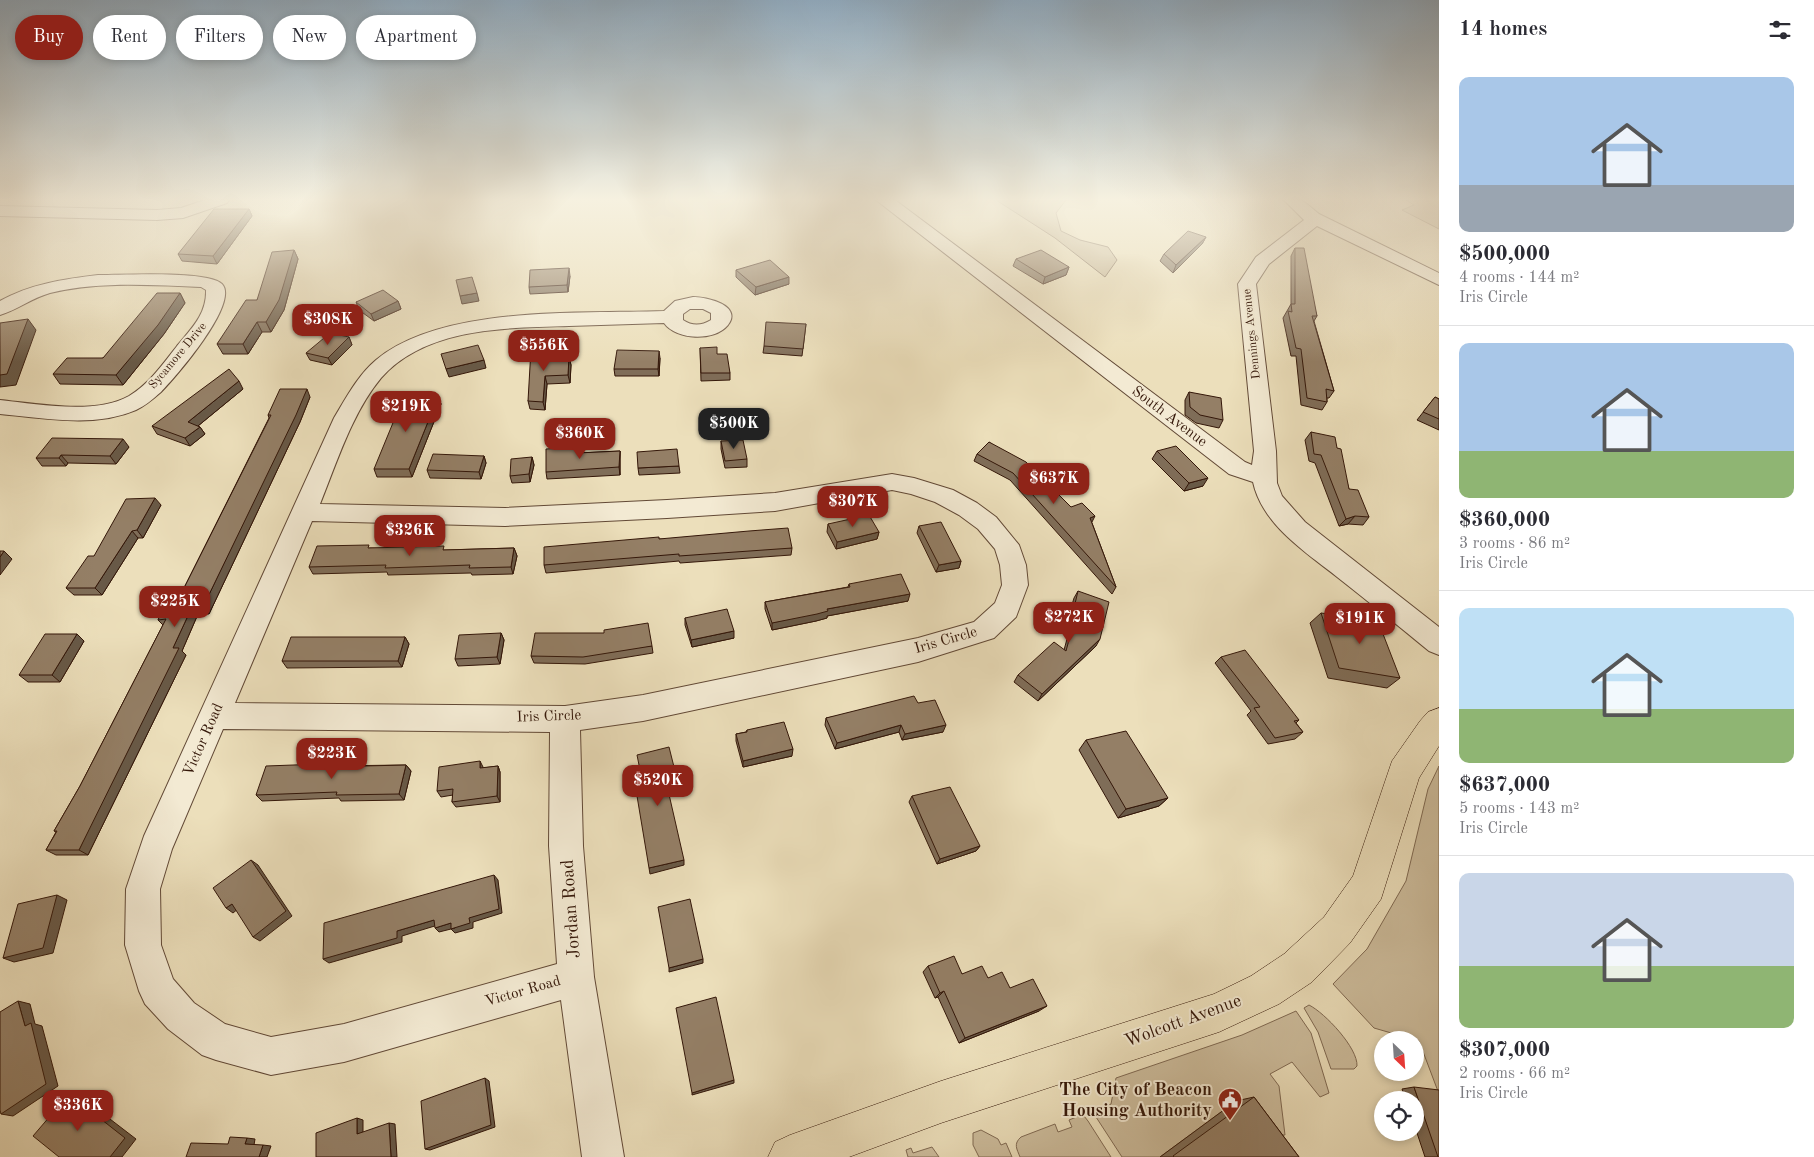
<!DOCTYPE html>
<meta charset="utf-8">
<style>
:root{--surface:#fff;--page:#f7f7f7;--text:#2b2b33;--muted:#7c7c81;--line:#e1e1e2;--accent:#8f2418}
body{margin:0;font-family:"Old Standard TT",serif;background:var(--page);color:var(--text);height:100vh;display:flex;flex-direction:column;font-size:19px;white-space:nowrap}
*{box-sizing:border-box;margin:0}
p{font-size:16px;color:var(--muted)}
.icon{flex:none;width:28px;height:28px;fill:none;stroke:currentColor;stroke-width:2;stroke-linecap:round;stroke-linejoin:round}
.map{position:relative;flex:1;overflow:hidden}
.sheet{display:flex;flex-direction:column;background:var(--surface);width:375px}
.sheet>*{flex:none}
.top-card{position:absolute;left:15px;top:15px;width:475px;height:45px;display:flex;gap:10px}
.needle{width:32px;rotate:155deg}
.buttons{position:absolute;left:1374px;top:1031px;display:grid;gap:10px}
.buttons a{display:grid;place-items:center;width:50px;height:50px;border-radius:50%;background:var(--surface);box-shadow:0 2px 8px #0003;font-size:25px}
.price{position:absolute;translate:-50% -42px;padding:0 11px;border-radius:10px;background:var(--accent);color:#fff;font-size:16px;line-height:32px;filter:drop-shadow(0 1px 2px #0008)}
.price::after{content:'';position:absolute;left:50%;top:30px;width:15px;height:11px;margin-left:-8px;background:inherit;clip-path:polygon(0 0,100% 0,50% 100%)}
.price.current{background:#222;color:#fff}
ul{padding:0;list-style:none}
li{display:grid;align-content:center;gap:10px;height:265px;padding:0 20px}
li+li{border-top:1px solid var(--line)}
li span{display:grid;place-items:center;height:155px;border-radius:10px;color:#555}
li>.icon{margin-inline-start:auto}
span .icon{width:90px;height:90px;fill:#fffc;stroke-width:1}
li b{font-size:21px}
h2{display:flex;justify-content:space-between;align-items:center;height:60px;padding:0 20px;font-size:21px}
.chip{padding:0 18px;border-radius:22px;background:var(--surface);box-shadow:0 2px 8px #0003;font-size:18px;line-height:45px}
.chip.current{background:var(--accent);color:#fff}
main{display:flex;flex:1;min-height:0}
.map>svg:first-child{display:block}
</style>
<main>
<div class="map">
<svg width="1439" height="1157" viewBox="0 0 1439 1157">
<rect width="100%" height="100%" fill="#ecdfbb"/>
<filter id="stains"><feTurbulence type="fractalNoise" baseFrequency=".004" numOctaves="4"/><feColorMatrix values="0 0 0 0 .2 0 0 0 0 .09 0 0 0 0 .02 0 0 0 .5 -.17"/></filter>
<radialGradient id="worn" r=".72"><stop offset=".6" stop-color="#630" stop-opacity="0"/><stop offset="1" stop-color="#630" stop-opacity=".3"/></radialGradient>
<g fill="#cdbd9d" stroke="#806a53">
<polygon points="996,200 1066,200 1056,213 1061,231 1080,240 1108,247 1117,260 1105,277 1055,238"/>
<polygon points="1406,200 1439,200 1439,229 1402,210 1414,205"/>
<polygon points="1439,766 1439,1094 1419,1041 1374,1028 1333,984 1367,949 1406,881 1428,789"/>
<path d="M1309 1005C1325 1013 1358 1048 1357 1066L1354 1069H1331L1318 1032 1304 1008Z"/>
<polygon points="1296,1011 1311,1033 1329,1093 1320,1097 1292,1062 1270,1074 1279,1086 1285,1135 1261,1135 1236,1101 1160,1157 1122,1157 1096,1117 1095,1112 1111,1104 1116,1078 1242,1035"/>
<path d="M1079 1116H1084L1088 1121 1111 1157H1020C1017 1149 1013 1144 1021 1137L1055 1124 1058 1132 1072 1127 1069 1120Z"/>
<polygon points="981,1130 998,1139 1001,1145 1006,1143 1012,1157 979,1157 973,1145 973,1133"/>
<polygon points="932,1147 939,1157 908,1157 906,1150 911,1148 913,1153"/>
</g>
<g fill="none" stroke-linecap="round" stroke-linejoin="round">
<defs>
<g id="minor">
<polygon points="205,200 229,200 227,203 183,218 157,220 0,216 0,206 157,210 181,208"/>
<path d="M876 200H895L1245 462 1252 465 1254 451 1238 284 1256 257 1304 220 1284 200H1302L1319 214 1439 273V285L1317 226 1269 264 1256 284 1276 451 1277 483 1282 496 1305 522 1439 627V655L1429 651C1402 629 1374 606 1346 584 1312 556 1263 528 1253 482L1229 474Z"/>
<path d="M98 275C120 275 209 270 222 284 240 303 175 378 161 392 153 399 145 406 136 410 94 428 44 418 0 414V400C38 404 95 415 129 396 149 384 163 364 177 346 191 329 207 314 206 290L201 287C151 285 98 281 50 293 32 298 17 310 0 315V301C30 284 64 279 98 275Z"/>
<path d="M693 297C706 297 743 305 728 325 714 342 676 340 664 323 632 324 601 325 569 326 507 328 426 327 381 378 352 413 337 462 320 504L505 508 667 500 775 493 892 474 914 478 953 490 977 503 996 517 1019 545 1026 565 1028 585 1016 617 994 638 918 662 643 721 580 730 583 846 594 977 624 1157H582L561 1000 344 1062 271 1075 216 1060 202 1055 168 1029 145 1004 139 991 125 945 126 889 144 836 334 418C346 398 358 375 376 360 442 305 581 314 664 311L675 301ZM690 309H703L711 313V320C701 326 692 326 683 320V314ZM892 490 911 494 935 502 959 515 978 529 995 549 1000 565 1002 585 995 603 974 622 918 638 643 695 565 706 235 703 312 521 505 526 667 518 775 511ZM223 729 550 732 549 846 557 964 344 1024 271 1037 225 1024 194 1003 173 979 161 945 160 889 172 849Z"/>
</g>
<polygon id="major" points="1439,708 1439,746 1419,778 1381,899 1350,943 1312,982 1279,1004 1219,1032 941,1123 849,1157 768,1157 775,1142 790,1135 941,1081 1214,994 1251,976 1284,954 1324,917 1353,876 1392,761 1420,721 1428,712"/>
</defs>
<use href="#minor" stroke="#624936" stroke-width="2"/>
<use href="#major" stroke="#341709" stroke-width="1"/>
<use href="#minor" fill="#f3ead3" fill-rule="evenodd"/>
<use href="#major" fill="#ecdfbb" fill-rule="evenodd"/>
</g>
<g fill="#7f6d58" stroke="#341709">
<polygon points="249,209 252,216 217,264 182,261 178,254"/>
<polygon points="1206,237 1202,244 1173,273 1160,261 1164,254"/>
<polygon points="1295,248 1317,316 1314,321 1334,391 1329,398 1327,398 1327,402 1322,410 1301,405 1296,356 1291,356 1283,318 1291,304 1291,256"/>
<polygon points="294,250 298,259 284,310 271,332 262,332 248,354 223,354 217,344 257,300"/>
<polygon points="1016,259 1069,267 1066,275 1043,284 1013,266"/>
<polygon points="736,270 789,284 755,295 736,277"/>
<polygon points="570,276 568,292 530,294 529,287"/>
<polygon points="180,293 185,303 164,334 123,385 60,384 53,374 103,358"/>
<polygon points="398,301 401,309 374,321 359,310 356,302"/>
<polygon points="806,324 802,356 763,353 764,346"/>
<polygon points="349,337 352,345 332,365 310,360 306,353"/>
<polygon points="547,348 549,358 569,357 571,365 570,383 547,384 545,410 530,409 528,401"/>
<polygon points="700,348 717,354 730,373 730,380 701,381"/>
<polygon points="660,358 659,376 615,376 614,369"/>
<polygon points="243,389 198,426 200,427 205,434 190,446 157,434 152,426"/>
<polygon points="1189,392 1223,420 1219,428 1196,423 1185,415 1185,400"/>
<polygon points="310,397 300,422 209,614 198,614 182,651 186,655 88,855 56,855 46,850 56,832 54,831 80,786 163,625 158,620 172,598 184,588 269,418 268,415"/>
<polygon points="438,397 441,404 412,477 377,477 374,469"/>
<polygon points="1435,397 1439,399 1439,430 1417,420"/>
<polygon points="1311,432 1337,448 1349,489 1369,517 1363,525 1348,524 1339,526 1315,463 1309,461 1305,440"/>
<polygon points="721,441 747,459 747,467 725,468 721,449"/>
<polygon points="989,442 1071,507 1092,523 1116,587 1112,594 1010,480 974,461 977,454"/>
<polygon points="129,447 116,464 68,463 66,466 42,466 36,458"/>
<polygon points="578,447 579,453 620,451 620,475 547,479 546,472"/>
<polygon points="1157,451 1203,486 1184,491 1152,459"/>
<polygon points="484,456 486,463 481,479 430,478 427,470"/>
<polygon points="532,457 534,465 530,482 512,483 510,476"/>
<polygon points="679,466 680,473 639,475 638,468"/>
<polygon points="161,505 143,538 138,538 102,595 74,595 66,588 94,556"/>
<polygon points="828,524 879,532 877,539 836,549 827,532"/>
<polygon points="919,526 961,561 959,568 936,572 917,533"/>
<polygon points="659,539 792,548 791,555 680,563 679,561 546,573 544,565"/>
<polygon points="370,548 445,550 514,548 517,556 513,574 472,575 471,573 388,575 387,572 313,574 309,567"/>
<polygon points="849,584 908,601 827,616 827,618 816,621 772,630 765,609 765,602 848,587"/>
<polygon points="1078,591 1096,646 1038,701 1014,682 1018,675 1064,650 1073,617 1069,615 1074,598"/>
<polygon points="1321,613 1400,678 1387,688 1328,678 1310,623"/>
<polygon points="685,618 734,638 692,647 685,625"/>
<polygon points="501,633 504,640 500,664 458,666 455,659"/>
<polygon points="77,634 84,641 60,682 28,682 19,675"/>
<polygon points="405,637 409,644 402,667 287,668 282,661"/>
<polygon points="652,646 653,653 585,664 534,663 531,656"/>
<polygon points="1221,657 1299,720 1296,723 1303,732 1295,739 1268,744 1247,715 1251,711 1215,663"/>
<polygon points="918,703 943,732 902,740 899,732 835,749 825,725 826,718"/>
<polygon points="747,730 792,756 743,767 736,741 736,734 746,732"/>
<polygon points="1086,740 1168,798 1159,806 1118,818 1079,750"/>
<polygon points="321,764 324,766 406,765 411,771 404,800 341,801 339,798 262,801 256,795"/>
<polygon points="498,766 500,772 500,802 456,807 452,802 453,795 441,797 437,791 483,768"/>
<polygon points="912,796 980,846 976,851 937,864 909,802"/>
<polygon points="928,966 962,974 988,978 1039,1011 959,1043 938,997 935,998 923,972"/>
<polygon points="1414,1087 1439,1157 1425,1157 1415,1127 1415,1100 1406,1100 1402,1089"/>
<polygon points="1254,1097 1299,1157 1160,1157 1236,1101"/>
</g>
<g fill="#685947" stroke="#341709">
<polygon points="249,209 252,216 217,264 213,256"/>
<polygon points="1206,237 1202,244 1173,273 1176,265"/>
<polygon points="294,250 298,259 284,310 271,332 266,322"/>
<polygon points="1069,267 1066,275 1043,284 1045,277"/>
<polygon points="569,268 570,276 568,292 567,285"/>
<polygon points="789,277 789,284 755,295 756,287"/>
<polygon points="180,293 185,303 164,334 123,385 116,375"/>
<polygon points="477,293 479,301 462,304 460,296"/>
<polygon points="398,301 401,309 374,321 371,314"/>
<polygon points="28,319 36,330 16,385 0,387 0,375"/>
<polygon points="257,322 262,332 248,354 243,344"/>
<polygon points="349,337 352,345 332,365 328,358"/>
<polygon points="547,348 549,356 548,366 547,358"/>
<polygon points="659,351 660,358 659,376 658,369"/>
<polygon points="569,357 571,365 570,383 568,375"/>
<polygon points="484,360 486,368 449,377 446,369"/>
<polygon points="545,376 547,384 545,410 543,402"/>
<polygon points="239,381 243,389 193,430 188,422"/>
<polygon points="307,389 310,397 300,422 209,614 203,607"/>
<polygon points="438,397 441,404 412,477 409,469"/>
<polygon points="200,427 205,434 190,446 185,438"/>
<polygon points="123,439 129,447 116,464 110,456"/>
<polygon points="620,451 620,475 619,467"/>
<polygon points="61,455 68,463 66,466 59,458"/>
<polygon points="484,456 486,463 481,479 479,472"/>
<polygon points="532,457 534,465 530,482 529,474"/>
<polygon points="1208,478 1203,486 1184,491 1189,483"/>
<polygon points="155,498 161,505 143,538 137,530"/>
<polygon points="1095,516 1091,524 1090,518"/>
<polygon points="1355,516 1348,524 1339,526 1346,519"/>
<polygon points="132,531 138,538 102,595 95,588"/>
<polygon points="879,532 877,539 836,549 837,542"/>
<polygon points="514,548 517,556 513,574 511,567"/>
<polygon points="4,551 12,559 0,575 0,557"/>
<polygon points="961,561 959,568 936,572 939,565"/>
<polygon points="910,594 908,601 827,616 827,618 816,621 772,630 772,623 827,609"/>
<polygon points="192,607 198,614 182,651 186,655 88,855 79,850"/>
<polygon points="734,631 734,638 692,647 691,640"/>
<polygon points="501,633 504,640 500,664 497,657"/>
<polygon points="77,634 84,641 60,682 52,675"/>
<polygon points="405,637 409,644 402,667 398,661"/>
<polygon points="1100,639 1096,646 1038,701 1042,694"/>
<polygon points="901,725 899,732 835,749 837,743"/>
<polygon points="946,725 943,732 902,740 905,734"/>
<polygon points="793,749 792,756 743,767 743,761"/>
<polygon points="480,761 483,767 483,774 480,768"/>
<polygon points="406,765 411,771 404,800 399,794"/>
<polygon points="498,766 500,772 500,802 497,796"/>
<polygon points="679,787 679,793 669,796 668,790"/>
<polygon points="1168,798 1159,806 1118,818 1126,809"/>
<polygon points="980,846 976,851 937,864 940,859"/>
<polygon points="251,860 258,865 292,916 260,941 253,937"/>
<polygon points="684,860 684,865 650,874 649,868"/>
<polygon points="494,875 498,880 502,913 473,922 473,928 455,933 451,929 469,918"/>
<polygon points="57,895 67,900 53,953 14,962 3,958"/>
<polygon points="232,904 239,908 233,913 226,908"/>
<polygon points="434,920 438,925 402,936 402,942 329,963 323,959 397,931"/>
<polygon points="451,923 455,928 439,932 435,928"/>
<polygon points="703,959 703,963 669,972 669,968"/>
<polygon points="944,991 938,997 935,998 940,993"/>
<polygon points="18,1001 30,1004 35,1024 42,1026 58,1086 13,1116 1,1114 25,1026"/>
<polygon points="1047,1006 1039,1011 959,1043 965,1038"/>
<polygon points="485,1078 489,1081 495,1127 430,1150 425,1149"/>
<polygon points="734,1080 734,1083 692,1095 692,1093"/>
<polygon points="69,1094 80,1096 136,1139 122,1157 110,1157"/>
<polygon points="357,1118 363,1120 363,1136 357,1134"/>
<polygon points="389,1123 395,1124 397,1157 391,1157"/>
<polygon points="247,1138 255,1139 254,1145 245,1144"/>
<polygon points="263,1145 271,1146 267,1157 259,1157"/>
</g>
<g fill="#947f66" stroke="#341709">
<polygon points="214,209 249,209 213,256 178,254"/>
<polygon points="1188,231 1206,237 1176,265 1164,254"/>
<polygon points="1295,248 1304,248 1317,316 1312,316 1334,391 1326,389 1327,402 1307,398 1301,349 1296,348 1288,311 1292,312 1291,304 1295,304"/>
<polygon points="294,250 279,300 266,322 257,322 243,344 217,344 246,300 257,300 272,252"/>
<polygon points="1041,250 1069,267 1045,277 1016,259"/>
<polygon points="770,260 789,277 756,287 736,270"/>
<polygon points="569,268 567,285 529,287 530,270"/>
<polygon points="472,277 477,293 460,296 456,280"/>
<polygon points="383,290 398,301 371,314 356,302"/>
<polygon points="157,293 180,293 158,325 116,375 53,374 67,358 103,358"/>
<polygon points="28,319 7,374 0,375 0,323"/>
<polygon points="766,322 806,324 803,349 764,346"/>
<polygon points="330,333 349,337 328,358 306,353"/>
<polygon points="478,345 484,360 446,369 441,354"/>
<polygon points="717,347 717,354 727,354 730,373 701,373 700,348"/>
<polygon points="547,348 547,358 569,357 568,375 545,376 543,402 528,401 531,349"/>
<polygon points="617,350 659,351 658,369 614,369"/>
<polygon points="229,369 239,381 188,422 200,427 185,438 152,426"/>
<polygon points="280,389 307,389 296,415 203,607 192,607 173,648 179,648 79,850 46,850 57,831 54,831 80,786 166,619 158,620 168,598 172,598 176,588 184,588 271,415 268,415"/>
<polygon points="1189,392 1221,398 1223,420 1200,415 1190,407"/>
<polygon points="404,396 438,397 409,469 374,469"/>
<polygon points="1435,397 1439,399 1439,419 1423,412"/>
<polygon points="1311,432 1335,437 1337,448 1341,449 1349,489 1358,490 1369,517 1355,516 1346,519 1321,455 1314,454"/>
<polygon points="52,438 123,439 110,456 61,455 59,458 36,458"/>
<polygon points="743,440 747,459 725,461 721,441"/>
<polygon points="989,442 1026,462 1071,507 1082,503 1095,516 1090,518 1116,587 1013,473 977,454"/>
<polygon points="1176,446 1208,478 1189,483 1157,451"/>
<polygon points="578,447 577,453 620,451 619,467 546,472 546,449"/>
<polygon points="677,449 679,466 638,468 637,452"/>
<polygon points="433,454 484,456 479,472 427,470"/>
<polygon points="532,457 529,474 510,476 511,459"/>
<polygon points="155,498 137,530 132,531 95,588 66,588 88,556 94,556 126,499"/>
<polygon points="869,515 879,532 837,542 828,524"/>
<polygon points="941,522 961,561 939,565 919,526"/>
<polygon points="788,528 792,548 679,556 679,554 544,565 544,547 659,537 659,539 749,531"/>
<polygon points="369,545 368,548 444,546 443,550 514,548 511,567 469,568 470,565 385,568 386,565 309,567 317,546"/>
<polygon points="0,551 4,551 0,557"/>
<polygon points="901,574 910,594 827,609 828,611 817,614 772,623 765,602 850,587 849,584"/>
<polygon points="1078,591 1109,602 1100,639 1042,694 1018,675 1054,642 1066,651 1077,610 1074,608"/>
<polygon points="727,609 734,631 691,640 685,618"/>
<polygon points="1321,613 1378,621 1400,678 1339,668"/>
<polygon points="648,623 652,646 583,657 531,656 535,633 604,633 604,630"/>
<polygon points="501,633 497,657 455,659 459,635"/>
<polygon points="45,634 77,634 52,675 19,675"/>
<polygon points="291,637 405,637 398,661 282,661"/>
<polygon points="1245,650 1299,720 1294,721 1303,732 1275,738 1254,708 1260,707 1221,657"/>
<polygon points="914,696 918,703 935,700 946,725 905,734 901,725 837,743 826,718"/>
<polygon points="784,722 793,749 743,761 736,734 747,732 747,730"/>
<polygon points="1126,731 1168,798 1126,809 1086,740"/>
<polygon points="669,747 679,787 668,790 684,860 649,868 633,772 640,770 637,755"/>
<polygon points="480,761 480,768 498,766 497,796 452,802 453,789 437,791 439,767"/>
<polygon points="321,764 321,767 406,765 399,794 336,795 337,792 256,795 266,766"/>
<polygon points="950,787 980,846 940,859 912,796"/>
<polygon points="251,860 286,911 253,937 232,904 226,908 213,888"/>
<polygon points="494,875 499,909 469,918 470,923 451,929 451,923 435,928 434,920 397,931 397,938 323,959 324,923"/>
<polygon points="57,895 43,948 3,958 18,904"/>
<polygon points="690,899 703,959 669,968 658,907"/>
<polygon points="954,956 962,974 982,966 988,978 1002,972 1010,988 1033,979 1047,1006 965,1038 944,991 940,993 928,966"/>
<polygon points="716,997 734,1080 692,1093 676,1008"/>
<polygon points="18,1001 25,1026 31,1023 46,1084 1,1114 0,1110 0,1012"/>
<polygon points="485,1078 491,1125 425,1149 421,1101"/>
<polygon points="1414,1087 1439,1090 1439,1157 1438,1157"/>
<polygon points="69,1094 125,1138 110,1157 59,1157 33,1136"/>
<polygon points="1254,1097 1299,1157 1174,1157 1173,1156"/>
<polygon points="357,1118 357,1134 389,1123 391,1157 316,1157 316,1133"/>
<polygon points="230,1137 247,1138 245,1144 263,1145 259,1157 186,1157 191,1143 228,1144"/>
</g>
<linearGradient id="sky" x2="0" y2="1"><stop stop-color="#90aabe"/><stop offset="0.55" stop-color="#f6f1e0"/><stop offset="1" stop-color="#f6f1e0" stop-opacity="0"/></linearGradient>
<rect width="1439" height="362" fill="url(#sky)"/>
<defs>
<symbol id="civic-pin" viewBox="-11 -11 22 30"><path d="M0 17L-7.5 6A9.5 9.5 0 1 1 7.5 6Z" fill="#8f2418" stroke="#f3ead3"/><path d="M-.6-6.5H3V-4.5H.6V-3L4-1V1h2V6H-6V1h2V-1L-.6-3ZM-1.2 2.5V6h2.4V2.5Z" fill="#fff"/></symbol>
</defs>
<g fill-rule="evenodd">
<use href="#civic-pin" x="1216" y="1086" width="28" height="38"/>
</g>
<g text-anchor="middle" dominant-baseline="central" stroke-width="4" stroke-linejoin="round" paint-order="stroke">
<g font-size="12" fill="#341709" stroke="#f3ead3">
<text transform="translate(1252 334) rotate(-96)">Dennings Avenue</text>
<text transform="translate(178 356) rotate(-50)">Sycamore Drive</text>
</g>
<g font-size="15" fill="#341709" stroke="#f3ead3">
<text transform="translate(1169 417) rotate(37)">South Avenue</text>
<text transform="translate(946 641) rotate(-16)">Iris Circle</text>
<text transform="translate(549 717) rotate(-2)">Iris Circle</text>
<text transform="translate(204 740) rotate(-66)">Victor Road</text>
<text transform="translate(523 992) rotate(-16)">Victor Road</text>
</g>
<g font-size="18" fill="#341709" stroke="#f3ead3">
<text transform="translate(571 909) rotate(-94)">Jordan Road</text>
<text transform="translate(1183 1021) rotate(-20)">Wolcott Avenue</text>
</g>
<g font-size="18" font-weight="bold" fill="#341709" stroke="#f3ead3" text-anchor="end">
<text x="1212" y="1090">The City of Beacon<tspan x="1212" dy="21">Housing Authority</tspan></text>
</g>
</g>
<rect width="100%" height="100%" filter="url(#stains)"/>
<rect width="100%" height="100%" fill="url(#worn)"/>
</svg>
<div class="buttons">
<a><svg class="needle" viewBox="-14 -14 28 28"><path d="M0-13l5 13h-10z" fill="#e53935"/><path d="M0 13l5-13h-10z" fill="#7c7c81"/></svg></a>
<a><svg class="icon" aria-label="locate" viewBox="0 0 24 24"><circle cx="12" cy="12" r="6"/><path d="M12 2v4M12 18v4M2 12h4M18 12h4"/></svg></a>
</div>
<b class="price" style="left:328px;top:346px">$308K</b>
<b class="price" style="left:544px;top:372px">$556K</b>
<b class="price" style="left:406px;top:433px">$219K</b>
<b class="price current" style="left:734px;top:450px">$500K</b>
<b class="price" style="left:580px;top:460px">$360K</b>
<b class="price" style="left:1054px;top:505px">$637K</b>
<b class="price" style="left:853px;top:528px">$307K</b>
<b class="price" style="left:410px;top:557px">$326K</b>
<b class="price" style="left:175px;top:628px">$225K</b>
<b class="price" style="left:1069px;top:644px">$272K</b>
<b class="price" style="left:1360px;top:645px">$191K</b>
<b class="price" style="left:332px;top:780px">$223K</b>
<b class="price" style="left:658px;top:807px">$520K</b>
<b class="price" style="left:78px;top:1132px">$336K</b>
<div class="top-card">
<a class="chip current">Buy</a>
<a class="chip">Rent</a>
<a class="chip">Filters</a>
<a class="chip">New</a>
<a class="chip">Apartment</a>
</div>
</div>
<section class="sheet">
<h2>14 homes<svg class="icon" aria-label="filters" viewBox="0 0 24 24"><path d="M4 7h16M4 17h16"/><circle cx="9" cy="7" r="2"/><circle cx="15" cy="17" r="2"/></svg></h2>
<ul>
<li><span style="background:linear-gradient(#a9c7e8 70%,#9aa5b1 0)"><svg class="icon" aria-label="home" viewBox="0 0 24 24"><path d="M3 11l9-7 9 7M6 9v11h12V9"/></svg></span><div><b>$500,000</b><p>4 rooms · 144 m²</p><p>Iris Circle</p></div></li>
<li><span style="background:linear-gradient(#a9c7e8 70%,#8fb573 0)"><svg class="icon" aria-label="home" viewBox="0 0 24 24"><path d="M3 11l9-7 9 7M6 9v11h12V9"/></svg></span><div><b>$360,000</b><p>3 rooms · 86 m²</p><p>Iris Circle</p></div></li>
<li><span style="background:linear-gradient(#bfe0f5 65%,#8fb573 0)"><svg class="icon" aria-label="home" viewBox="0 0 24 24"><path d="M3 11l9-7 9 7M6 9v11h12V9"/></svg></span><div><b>$637,000</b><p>5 rooms · 143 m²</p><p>Iris Circle</p></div></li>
<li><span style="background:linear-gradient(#c9d6e8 60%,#8fb573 0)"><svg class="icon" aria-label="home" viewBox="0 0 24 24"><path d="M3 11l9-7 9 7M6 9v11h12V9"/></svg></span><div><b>$307,000</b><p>2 rooms · 66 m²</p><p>Iris Circle</p></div></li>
</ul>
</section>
</main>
